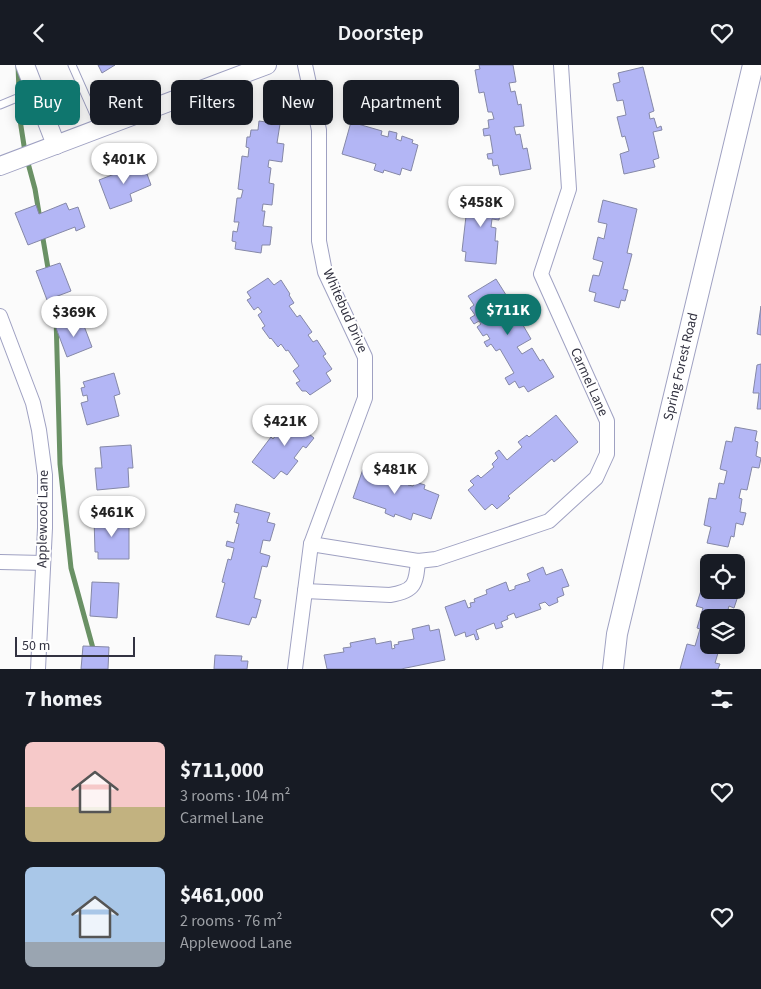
<!DOCTYPE html>
<meta charset="utf-8">
<style>
:root{--surface:#171b24;--page:#242831;--text:#f1f3f6;--muted:#9ea1a6;--accent:#0f766e}
body{margin:0;font-family:"Source Sans 3",sans-serif;background:var(--page);color:var(--text);height:100vh;display:flex;flex-direction:column;font-size:19px;white-space:nowrap}
*{box-sizing:border-box;margin:0}
p{font-size:16px;color:var(--muted)}
.icon{flex:none;width:28px;height:28px;fill:none;stroke:currentColor;stroke-width:2;stroke-linecap:round;stroke-linejoin:round}
.map{position:relative;height:604px;overflow:hidden}
.sheet{display:flex;flex-direction:column;background:var(--surface);flex:1}
.sheet>*{flex:none}
.top-card{position:absolute;left:15px;top:15px;width:500px;height:45px;display:flex;gap:10px}
.fabs{position:absolute;left:700px;top:489px;display:grid;gap:10px}
.fabs a{display:grid;place-items:center;width:45px;height:45px;border-radius:8px;background:var(--surface);box-shadow:0 2px 12px #0003;font-size:25px}
.scale{position:absolute;left:15px;bottom:12px;width:120px;box-sizing:border-box;padding-left:5px;border:2px solid #333341;border-top:0;font-size:14px;line-height:18px;white-space:nowrap;color:#333341;-webkit-text-stroke:4px #fff;paint-order:stroke}
.price{position:absolute;translate:-50% -42px;padding:0 11px;border-radius:18px;background:#fff;color:#222;font-size:16px;line-height:32px;filter:drop-shadow(0 1px 2px #0008)}
.price::after{content:'';position:absolute;left:50%;top:30px;width:15px;height:11px;margin-left:-8px;background:inherit;clip-path:polygon(0 0,100% 0,50% 100%)}
.price.current{background:var(--accent);color:#fff}
ul{padding:0;list-style:none}
li{display:flex;align-items:center;gap:15px;height:125px;padding:0 25px}
li span{display:grid;place-items:center;flex:none;width:140px;height:100px;border-radius:8px;color:#555}
li>.icon{margin-inline-start:auto}
span .icon{width:60px;height:60px;fill:#fffc;stroke-width:1}
li b{font-size:21px}
h2{display:flex;justify-content:space-between;align-items:center;height:60px;padding:0 25px;font-size:21px}
.tag{padding:0 18px;border-radius:8px;background:var(--surface);box-shadow:0 2px 12px #0003;font-size:18px;line-height:45px}
.tag.current{background:var(--accent);color:#fff}
header{display:flex;justify-content:space-between;align-items:center;height:65px;padding:0 25px;background:var(--surface);font-size:22px;font-weight:600}
.map>svg:first-child{display:block}
</style>
<header><svg class="icon" aria-label="back" viewBox="0 0 24 24"><path d="M15 5l-7 7 7 7"/></svg>Doorstep<svg class="icon" aria-label="heart" viewBox="0 0 24 24"><path d="M12 20l-8-8c-3-5 5-10 8-4 3-6 11-1 8 4z"/></svg></header>
<div class="map">
<svg width="761" height="604" viewBox="0 0 761 604">
<rect width="100%" height="100%" fill="#fbfbfb"/>
<g fill="none" stroke-linecap="round" stroke-linejoin="round">
<g stroke="#6a9165" stroke-width="5">
<polyline points="18,0 20,55 25,87 35,124 40,154"/>
<polyline points="42,168 49,209"/>
<polyline points="52,227 56,251 60,399 71,503 94,587"/>
</g>
</g>
<g fill="#b3b6f5" stroke="#8588a7">
<polygon points="98,0 115,0 102,8"/>
<polygon points="479,0 513,0 516,17 509,18 511,27 515,26 518,40 521,39 524,61 514,62 516,70 520,69 523,84 527,83 531,104 500,110 498,100 493,101 492,94 488,94 487,89 493,88 490,70 484,71 483,64 489,63 488,55 494,54 492,47 488,47 484,27 479,28 475,5 480,4"/>
<polygon points="643,2 654,46 649,48 650,54 654,53 657,63 661,61 662,65 653,67 659,93 653,95 655,102 624,109 620,89 629,86 625,71 622,72 617,52 626,50 623,35 617,36 613,19 620,17 618,8"/>
<polygon points="259,56 280,59 277,78 284,79 282,97 269,95 268,102 271,103 269,118 274,119 272,140 263,139 262,146 265,146 263,161 272,162 270,180 262,180 261,188 235,184 236,177 232,176 233,166 237,167 239,157 234,157 237,133 241,133 243,125 238,124 242,91 248,92 249,83 246,82 247,72 250,72 251,65 258,65"/>
<polygon points="351,57 382,66 381,70 388,72 389,66 397,68 396,74 401,76 402,71 413,75 412,78 418,80 411,106 402,103 400,110 384,105 383,108 374,105 376,99 342,89"/>
<polygon points="143,98 151,120 130,129 132,136 110,144 99,115"/>
<polygon points="469,125 495,128 494,137 501,138 499,155 492,154 491,162 496,163 495,176 498,176 496,199 465,196 466,187 462,186"/>
<polygon points="603,135 637,144 627,188 632,189 623,224 628,225 625,236 621,235 619,243 594,236 596,228 589,226 593,210 599,211 603,197 593,194 598,172 604,174 607,159 598,157"/>
<polygon points="66,138 69,145 78,142 85,162 76,166 75,162 28,180 15,148 36,140 39,149"/>
<polygon points="60,198 71,226 47,235 36,206"/>
<polygon points="268,213 274,220 281,215 290,229 289,230 294,238 289,241 297,252 300,250 312,267 308,270 313,277 317,275 326,289 323,291 332,304 326,308 331,316 310,330 306,326 302,326 296,318 300,316 293,306 299,301 288,285 286,286 281,279 278,282 271,273 270,274 262,263 265,261 258,250 262,247 258,242 254,245 247,235 251,233 247,227"/>
<polygon points="496,214 508,233 506,235 514,248 508,252 513,260 520,255 531,274 517,282 522,289 532,283 540,296 543,294 554,312 528,327 524,321 519,323 515,316 509,320 505,313 514,308 500,284 496,286 491,279 487,282 484,277 490,274 487,269 483,271 477,262 481,259 479,256 474,259 470,253 475,250 470,243 474,240 468,231"/>
<polygon points="761,241 761,270 757,269"/>
<polygon points="81,253 92,282 67,292 56,263"/>
<polygon points="761,299 761,344 757,344 759,328 753,328 757,300"/>
<polygon points="114,308 120,329 114,331 119,351 87,360 81,338 88,336 87,330 83,331 81,323 85,322 83,317"/>
<polygon points="294,348 314,363 309,369 314,373 306,383 303,381 294,393 298,396 287,410 281,406 274,414 252,397 271,372 273,374"/>
<polygon points="556,350 578,377 554,397 552,394 508,431 510,433 497,444 492,439 485,445 468,425 474,420 470,416 478,410 481,413 494,402 492,399 498,393 495,388 499,385 507,395 522,382 518,377 527,370 529,372"/>
<polygon points="735,362 757,366 755,376 758,377 756,391 761,393 759,403 752,402 747,425 741,424 739,433 742,434 740,447 746,448 743,460 736,458 734,472 731,471 728,482 707,478 711,462 704,460 709,433 716,434 719,418 724,419 727,406 720,404 726,376 732,377"/>
<polygon points="131,380 133,403 128,403 129,422 97,425 95,403 102,403 100,382"/>
<polygon points="374,403 396,411 395,414 403,417 404,411 411,413 408,420 413,421 415,417 425,420 424,424 439,430 431,454 413,448 411,455 395,449 394,452 385,448 386,444 353,433 363,404 373,407"/>
<polygon points="236,439 270,448 267,457 275,459 270,476 263,475 260,488 270,491 267,502 262,501 254,533 261,535 256,553 252,552 249,560 216,552 225,518 222,517 228,494 231,495 234,483 226,481 227,476 234,478 239,459 236,458 239,448 234,447"/>
<polygon points="94,453 129,453 129,494 98,494 98,487 95,487"/>
<polygon points="543,502 546,510 562,504 569,521 562,523 564,530 557,533 558,537 549,541 545,537 539,539 541,544 516,553 514,548 507,551 508,554 501,557 503,562 496,564 494,558 476,565 479,574 476,575 474,569 466,572 465,567 455,571 445,542 465,535 468,543 471,542 470,538 475,537 474,534 487,529 486,525 506,517 509,526 515,524 515,521 530,516 527,509"/>
<polygon points="705,513 709,514 709,525 731,525 730,529 738,531 734,543 729,541 726,552 723,551 723,552 709,552 709,580 717,580 715,587 718,588 715,598 720,599 718,604 680,604 687,579 695,581 700,564 697,563 703,543 696,541"/>
<polygon points="92,517 119,518 117,553 90,551"/>
<polygon points="429,560 430,566 439,564 445,595 401,604 327,604 324,590 344,587 343,583 351,582 350,578 375,573 376,579 391,576 392,584 395,583 394,580 399,579 398,577 414,574 412,564"/>
<polygon points="83,581 109,582 108,604 81,604"/>
<polygon points="215,590 242,591 241,596 248,596 247,604 214,604"/>
</g>
<g fill="none" stroke-linecap="round" stroke-linejoin="round">
<defs>
<g id="service">
<polyline points="72,0 100,63"/>
<polyline points="0,40 34,26"/>
</g>
<g id="minor">
<polyline points="0,251 33,338 39,365 45,410 45,463 38,604"/>
<polyline points="311,479 418,496 436,494 549,456 596,413 607,389 607,356 541,209 569,124 561,0"/>
<polyline points="0,497 43,498"/>
<path d="M305 526 390 530C415 526 416 519 418 496"/>
<polyline points="295,604 311,479 365,333 365,292 325,207 319,176 319,65 305,0"/>
</g>
<g id="tertiary">
<polyline points="25,0 56,80"/>
<polyline points="0,101 267,0"/>
</g>
<g id="secondary">
<path id="s1" d="M613 604 617 569 753 0"/>
</g>
</defs>
<use href="#service" stroke="#9fa1c2" stroke-width="9"/>
<use href="#minor" stroke="#9fa1c2" stroke-width="16"/>
<use href="#tertiary" stroke="#9fa1c2" stroke-width="20"/>
<use href="#secondary" stroke="#9fa1c2" stroke-width="22"/>
<use href="#service" stroke="#fff" stroke-width="7"/>
<use href="#minor" stroke="#fff" stroke-width="14"/>
<use href="#tertiary" stroke="#fff" stroke-width="18"/>
<use href="#secondary" stroke="#fff" stroke-width="20"/>
</g>
<g text-anchor="middle" dominant-baseline="central" stroke-width="4" stroke-linejoin="round" paint-order="stroke">
<g font-size="14" fill="#333341" stroke="#fff">
<text transform="translate(345 246) rotate(66)">Whitebud Drive</text>
<text stroke="none"><textPath href="#s1" startOffset="310">Spring Forest Road</textPath></text>
<text transform="translate(589 317) rotate(66)">Carmel Lane</text>
<text transform="translate(43 454) rotate(-89)">Applewood Lane</text>
</g>
</g>
</svg>
<div class="fabs">
<a><svg class="icon" aria-label="locate" viewBox="0 0 24 24"><circle cx="12" cy="12" r="6"/><path d="M12 2v4M12 18v4M2 12h4M18 12h4"/></svg></a>
<a><svg class="icon" aria-label="layers" viewBox="0 0 24 24"><path d="M12 4l9 5-9 5-9-5zM3 14l9 5 9-5"/></svg></a>
</div>
<div class="scale">50 m</div>
<b class="price" style="left:124px;top:120px">$401K</b>
<b class="price" style="left:481px;top:163px">$458K</b>
<b class="price current" style="left:508px;top:271px">$711K</b>
<b class="price" style="left:74px;top:273px">$369K</b>
<b class="price" style="left:285px;top:382px">$421K</b>
<b class="price" style="left:395px;top:430px">$481K</b>
<b class="price" style="left:112px;top:473px">$461K</b>
<div class="top-card">
<a class="tag current">Buy</a>
<a class="tag">Rent</a>
<a class="tag">Filters</a>
<a class="tag">New</a>
<a class="tag">Apartment</a>
</div>
</div>
<section class="sheet">
<h2>7 homes<svg class="icon" aria-label="filters" viewBox="0 0 24 24"><path d="M4 7h16M4 17h16"/><circle cx="9" cy="7" r="2"/><circle cx="15" cy="17" r="2"/></svg></h2>
<ul>
<li><span style="background:linear-gradient(#f6c9c9 65%,#c2b280 0)"><svg class="icon" aria-label="home" viewBox="0 0 24 24"><path d="M3 11l9-7 9 7M6 9v11h12V9"/></svg></span><div><b>$711,000</b><p>3 rooms · 104 m²</p><p>Carmel Lane</p></div><svg class="icon" aria-label="heart" viewBox="0 0 24 24"><path d="M12 20l-8-8c-3-5 5-10 8-4 3-6 11-1 8 4z"/></svg></li>
<li><span style="background:linear-gradient(#a9c7e8 75%,#9aa5b1 0)"><svg class="icon" aria-label="home" viewBox="0 0 24 24"><path d="M3 11l9-7 9 7M6 9v11h12V9"/></svg></span><div><b>$461,000</b><p>2 rooms · 76 m²</p><p>Applewood Lane</p></div><svg class="icon" aria-label="heart" viewBox="0 0 24 24"><path d="M12 20l-8-8c-3-5 5-10 8-4 3-6 11-1 8 4z"/></svg></li>
</ul>
</section>
